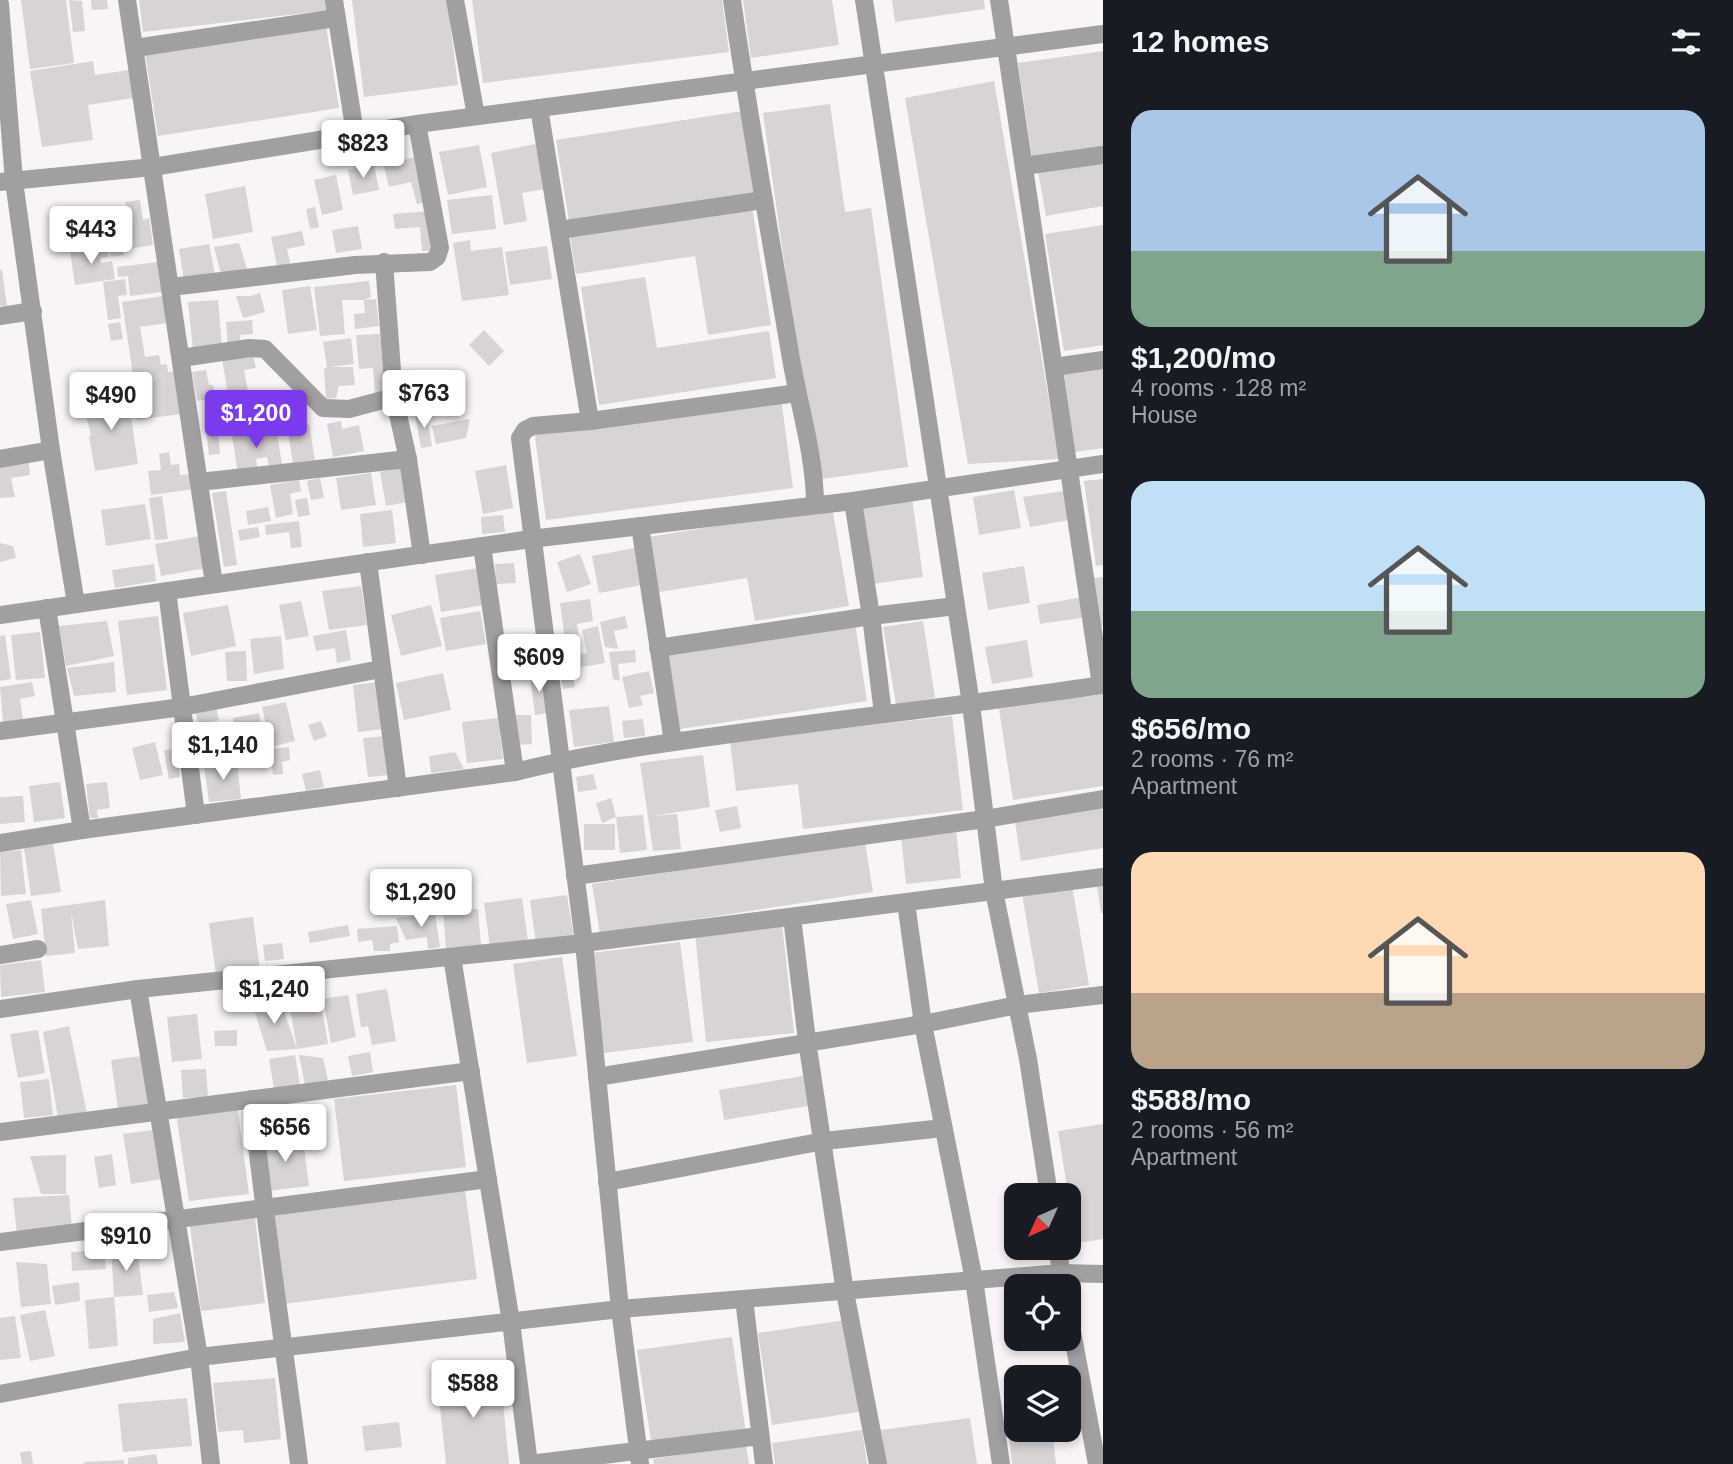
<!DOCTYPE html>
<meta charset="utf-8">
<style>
:root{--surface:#171b24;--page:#20242c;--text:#f1f3f6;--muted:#9ea1a6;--accent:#7c3aed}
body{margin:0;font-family:Helvetica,sans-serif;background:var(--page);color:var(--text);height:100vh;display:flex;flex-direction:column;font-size:26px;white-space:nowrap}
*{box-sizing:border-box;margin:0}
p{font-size:23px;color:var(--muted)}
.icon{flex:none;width:38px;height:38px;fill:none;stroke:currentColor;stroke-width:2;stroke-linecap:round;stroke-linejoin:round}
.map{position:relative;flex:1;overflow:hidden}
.side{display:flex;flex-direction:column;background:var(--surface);width:630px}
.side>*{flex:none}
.needle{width:46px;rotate:225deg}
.controls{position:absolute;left:1004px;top:1183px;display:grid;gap:14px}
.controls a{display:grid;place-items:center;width:77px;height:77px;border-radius:14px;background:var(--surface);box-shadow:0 4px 10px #0003;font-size:35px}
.price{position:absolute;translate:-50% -60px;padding:0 16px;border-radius:7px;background:#fff;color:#222;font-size:23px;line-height:46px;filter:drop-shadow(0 2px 4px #0008)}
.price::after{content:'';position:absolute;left:50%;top:42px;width:21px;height:16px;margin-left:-10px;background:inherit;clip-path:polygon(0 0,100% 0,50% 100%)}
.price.selected{background:var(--accent);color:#fff}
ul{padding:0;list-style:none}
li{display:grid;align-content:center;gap:14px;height:371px;padding:0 28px}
li span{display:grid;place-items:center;height:217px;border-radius:21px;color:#555}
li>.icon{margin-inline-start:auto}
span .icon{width:126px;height:126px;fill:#fffc;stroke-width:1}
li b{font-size:30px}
h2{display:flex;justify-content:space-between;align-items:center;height:84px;padding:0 28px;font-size:30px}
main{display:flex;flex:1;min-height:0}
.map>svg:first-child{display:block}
</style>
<main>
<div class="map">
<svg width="1103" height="1464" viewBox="0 0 1103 1464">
<rect width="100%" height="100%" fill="#f9f4f7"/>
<g fill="#d8d3d5">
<polygon points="21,0 66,0 74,63 30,69"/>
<polygon points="69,0 82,1 85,31 73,32"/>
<polygon points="91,0 107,0 108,9 92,10"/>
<polygon points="139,0 329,0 331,10 143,32"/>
<polygon points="352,0 447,0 458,85 364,97"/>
<polygon points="472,0 722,0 729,52 483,83"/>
<polygon points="743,0 832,0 839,45 751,58"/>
<polygon points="892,0 984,0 985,9 895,22"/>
<polygon points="326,25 339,108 158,136 145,53"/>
<polygon points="1103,51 1103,147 1032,157 1018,63"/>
<polygon points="93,61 95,75 129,70 133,98 88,105 93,140 42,147 30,71"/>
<polygon points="994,81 1059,459 968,464 905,98"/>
<polygon points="830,104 845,212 871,208 908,467 815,480 763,113"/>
<polygon points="742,111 755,193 569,221 556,140"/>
<polygon points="536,144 545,189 522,193 527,221 504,225 491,153"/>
<polygon points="479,145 487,187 448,195 439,152"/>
<polygon points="418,156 427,202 417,204 411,182 389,187 384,166"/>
<polygon points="1103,160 1103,206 1046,216 1038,171"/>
<polygon points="374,165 379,190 353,195 348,170"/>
<polygon points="336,175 343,210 322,215 314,180"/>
<polygon points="245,186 253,232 213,239 205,194"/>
<polygon points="492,195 496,229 452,234 447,200"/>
<polygon points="140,200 143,220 149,218 153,245 123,250 124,255 111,257 107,235 119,233 118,228 129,227 125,202"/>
<polygon points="83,207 84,217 98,215 103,241 65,248 58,212"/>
<polygon points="315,207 319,227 310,229 306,209"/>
<polygon points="752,207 771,325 708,335 695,256 576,274 570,236"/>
<polygon points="120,208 123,225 113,227 110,210"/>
<polygon points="428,211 431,251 422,251 420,227 395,229 393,214"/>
<polygon points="1103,225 1103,345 1064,351 1045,234"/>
<polygon points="358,226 362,249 336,253 332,230"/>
<polygon points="302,231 305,245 287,249 291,267 278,270 271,237"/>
<polygon points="470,240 471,251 502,247 509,295 462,301 453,243"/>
<polygon points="239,243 249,275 222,278 214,247"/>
<polygon points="209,244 215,275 184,280 179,249"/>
<polygon points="107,246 109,257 100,258 101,263 112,261 115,279 75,285 70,251"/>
<polygon points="547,246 552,279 510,285 505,252"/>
<polygon points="158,262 162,292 130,296 128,276 118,277 117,267"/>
<polygon points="0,270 2,270 7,306 0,306"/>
<polygon points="645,277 657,348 769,331 776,378 599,405 581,287"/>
<polygon points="125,279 127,295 118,296 121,318 108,320 103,282"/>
<polygon points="369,281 371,297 364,300 376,299 379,326 355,329 354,314 365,313 364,300 342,300 345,334 320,336 314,287"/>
<polygon points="310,286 317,330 288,334 282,290"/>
<polygon points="260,293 265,312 243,318 236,296 251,296"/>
<polygon points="163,296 167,323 140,327 145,357 159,355 161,365 167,364 168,372 178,371 181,414 137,420 133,392 151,389 149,377 146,378 147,386 135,388 122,302"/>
<polygon points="218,300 222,347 193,350 188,302"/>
<polygon points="252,320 253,334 240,335 241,346 228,348 226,322"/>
<polygon points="120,322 123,339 111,341 108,324"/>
<polygon points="484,330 504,351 489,366 469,345"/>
<polygon points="380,334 385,394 375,395 373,368 359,369 356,335"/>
<polygon points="351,338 354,364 329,367 353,367 355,385 339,386 336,398 326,399 324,369 327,367 323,342"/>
<polygon points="253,354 256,368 244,370 249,397 229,400 222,359"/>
<polygon points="1103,368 1103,448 1075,452 1064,373"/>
<polygon points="206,370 209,385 213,385 215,398 197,401 192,372"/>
<polygon points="128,396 138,464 95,471 89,436 91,435 81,398"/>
<polygon points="781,398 793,488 546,520 534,429"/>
<polygon points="240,406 244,429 236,430 232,408"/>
<polygon points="426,412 432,446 421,448 415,414"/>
<polygon points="217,419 220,454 209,455 205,421"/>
<polygon points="470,419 466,438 436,444 432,426"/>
<polygon points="341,421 342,429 359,425 364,451 333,457 327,424"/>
<polygon points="309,424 315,460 293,463 287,427"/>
<polygon points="276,428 282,464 269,466 267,457 256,459 258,471 238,474 232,435"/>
<polygon points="169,452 171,465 179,464 180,475 193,474 195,489 151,495 148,471 161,470 159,454"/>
<polygon points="29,463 30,475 11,478 15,497 0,498 0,466"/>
<polygon points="506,465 513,508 483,514 475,471"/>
<polygon points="402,468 408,502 386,506 380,472"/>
<polygon points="371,473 376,505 341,510 336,478"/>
<polygon points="320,478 324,498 311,500 307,481"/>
<polygon points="1103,479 1103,565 1096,566 1084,481"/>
<polygon points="299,480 301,491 290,494 293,514 276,518 270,485"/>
<polygon points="1014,490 1021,528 979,535 973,497"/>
<polygon points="226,491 237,565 224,567 212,493"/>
<polygon points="1064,491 1070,520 1030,527 1023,497"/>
<polygon points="162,496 168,539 155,540 149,498"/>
<polygon points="307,498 310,515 298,517 295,500"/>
<polygon points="912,498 923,577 872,584 861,506"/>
<polygon points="145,504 151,539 106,546 101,510"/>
<polygon points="268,507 271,521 248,525 246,511"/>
<polygon points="832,507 849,606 755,621 747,578 659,592 649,537"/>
<polygon points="392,510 396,543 363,547 360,514"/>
<polygon points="503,515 505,532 482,534 481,517"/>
<polygon points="299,521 302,547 291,548 289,532 266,535 265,525"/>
<polygon points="258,527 260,537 240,541 238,530"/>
<polygon points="200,536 206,568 161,576 155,544"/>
<polygon points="0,543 13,546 16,558 0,562"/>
<polygon points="635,548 642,585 599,593 592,556"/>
<polygon points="580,554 591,584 567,592 557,562"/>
<polygon points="514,563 516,583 496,584 495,564"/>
<polygon points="154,564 156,581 115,588 112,570"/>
<polygon points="1024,566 1030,603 988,610 982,573"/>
<polygon points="478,568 484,605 441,612 435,575"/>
<polygon points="1103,577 1103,626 1101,626 1094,578"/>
<polygon points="361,586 367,625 329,630 322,591"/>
<polygon points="1083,597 1087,617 1040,624 1037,605"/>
<polygon points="590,599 593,621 577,624 579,637 565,639 560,603"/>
<polygon points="301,601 309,636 286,640 279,605"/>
<polygon points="228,605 236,646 191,656 183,613"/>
<polygon points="431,605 442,646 401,656 391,615"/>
<polygon points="480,611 486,644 446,651 440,618"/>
<polygon points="158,616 167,690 127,695 118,621"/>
<polygon points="625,616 628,628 614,631 618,649 605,647 600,622"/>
<polygon points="107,621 114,656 66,666 59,626"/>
<polygon points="923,621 935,698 896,704 883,627"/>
<polygon points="855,623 867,701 680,729 668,651"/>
<polygon points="598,626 605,663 571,669 575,687 563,689 557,658 587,653 582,630"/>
<polygon points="346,630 351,660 337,663 335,648 316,651 313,636"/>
<polygon points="40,632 45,678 16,680 11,635"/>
<polygon points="5,635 11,679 0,681 0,636"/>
<polygon points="281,636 284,669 254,674 250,639"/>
<polygon points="1027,640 1033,677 992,684 985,647"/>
<polygon points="518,643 519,657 508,658 506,644"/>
<polygon points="533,647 540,671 532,668 526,649"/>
<polygon points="635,650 636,662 618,664 620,681 613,679 609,652"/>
<polygon points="246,651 247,681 227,681 225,652"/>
<polygon points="114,662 116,692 74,696 67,668"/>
<polygon points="649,671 654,693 640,696 643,705 629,708 622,677"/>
<polygon points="443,673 451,710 404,720 396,683"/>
<polygon points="543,674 548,713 535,715 530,676"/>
<polygon points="32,682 35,696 20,699 23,719 3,722 0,687"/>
<polygon points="378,682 383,729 358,732 353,685"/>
<polygon points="1103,694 1103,786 1013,800 999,709"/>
<polygon points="286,702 295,741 271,747 262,707"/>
<polygon points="609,706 614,742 574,747 569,710"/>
<polygon points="216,707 219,720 199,725 195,712"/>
<polygon points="259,713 266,750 240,755 233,718"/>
<polygon points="516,715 531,715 532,744 517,745"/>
<polygon points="952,716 963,810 803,829 798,784 736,791 730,741"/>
<polygon points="498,718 503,759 467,763 462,722"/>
<polygon points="643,719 645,736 624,738 622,721"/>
<polygon points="321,721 327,736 314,741 308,725"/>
<polygon points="230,723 233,755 222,756 220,724"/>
<polygon points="386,736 390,775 368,777 363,738"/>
<polygon points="155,742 163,775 140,780 132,748"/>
<polygon points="289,747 290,760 282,762 283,774 273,775 270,749"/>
<polygon points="176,749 180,777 169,779 164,750"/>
<polygon points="455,752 464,769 431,773 429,756"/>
<polygon points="703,755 710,807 653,816 677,814 681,849 653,851 640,763"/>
<polygon points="237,762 241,799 209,802 204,766"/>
<polygon points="320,770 324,787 306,791 302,774"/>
<polygon points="593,774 597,789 578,792 576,777"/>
<polygon points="60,782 65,818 34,822 29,786"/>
<polygon points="107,782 110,808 97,810 98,818 90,818 86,784"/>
<polygon points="23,796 25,822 0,824 0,797"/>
<polygon points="611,798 616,817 643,815 647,850 620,853 616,817 602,823 596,803"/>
<polygon points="1103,801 1103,848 1021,861 1014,815"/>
<polygon points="737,806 741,828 720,832 715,810"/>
<rect x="584" y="824" width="31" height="26"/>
<polygon points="956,829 961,878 906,884 901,835"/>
<polygon points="865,842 873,892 600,934 592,884"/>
<polygon points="53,844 61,892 31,896 24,848"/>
<polygon points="21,850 26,894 1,896 0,852"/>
<polygon points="1072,885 1089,985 1039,993 1022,894"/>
<polygon points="1103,885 1103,913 1101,913 1097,886"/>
<polygon points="567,895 574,939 536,944 530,900"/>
<polygon points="522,898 528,941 490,946 484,903"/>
<polygon points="31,900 38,934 13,939 6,904"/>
<polygon points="105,900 109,946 78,949 71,912 75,953 46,956 41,909"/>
<polygon points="478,909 481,945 446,948 443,911"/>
<polygon points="435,914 440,947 428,949 427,937 406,940 396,918"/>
<polygon points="253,917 260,970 216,975 209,923"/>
<polygon points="782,924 794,1033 706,1042 695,933"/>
<polygon points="348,925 350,936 310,943 308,932"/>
<polygon points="397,926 399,942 390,944 390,951 374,951 372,940 358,942 357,929"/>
<polygon points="680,942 693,1042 604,1053 591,953"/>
<polygon points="282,943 284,959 265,961 263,945"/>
<polygon points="562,957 577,1056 527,1063 513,964"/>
<polygon points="41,960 45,992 1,997 0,965"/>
<polygon points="387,989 396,1041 372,1045 368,1026 361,1027 356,994"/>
<polygon points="348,995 356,1037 331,1043 323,999"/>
<polygon points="320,997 328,1044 297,1049 289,1002"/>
<polygon points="281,1002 297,1049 267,1051 252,1003"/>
<polygon points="197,1014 202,1059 172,1062 167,1017"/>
<polygon points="69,1026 87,1114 58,1118 43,1032"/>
<polygon points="38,1030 45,1073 18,1078 10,1034"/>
<polygon points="237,1030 237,1046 215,1046 214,1031"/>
<polygon points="370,1052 373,1072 352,1076 348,1056"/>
<polygon points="295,1055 300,1085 274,1089 269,1059"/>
<polygon points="299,1055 323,1058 328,1080 305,1085"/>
<polygon points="142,1056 149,1105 118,1109 111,1060"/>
<polygon points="206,1069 208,1097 183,1098 181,1070"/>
<polygon points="803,1076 808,1106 724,1120 719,1090"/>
<polygon points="49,1079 53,1115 24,1118 20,1082"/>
<polygon points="456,1085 466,1167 344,1181 334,1099"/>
<polygon points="237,1105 249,1194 189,1201 176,1113"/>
<polygon points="1103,1124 1103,1239 1076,1243 1058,1131"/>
<polygon points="152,1130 161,1179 131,1184 123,1134"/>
<polygon points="303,1138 309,1186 268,1191 262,1142"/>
<polygon points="112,1154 116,1185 99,1188 94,1157"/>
<polygon points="66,1155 66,1194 41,1194 30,1156"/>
<polygon points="465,1190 477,1279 284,1304 271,1216"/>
<polygon points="69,1195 72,1229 17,1235 13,1198"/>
<polygon points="255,1218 265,1303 201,1311 190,1226"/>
<polygon points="137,1248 143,1295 114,1297 111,1249"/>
<polygon points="104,1250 106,1269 72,1271 71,1252"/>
<polygon points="16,1262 47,1264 51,1304 21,1307"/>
<polygon points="79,1282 80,1301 55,1305 52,1286"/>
<polygon points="174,1292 178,1308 149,1312 147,1295"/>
<polygon points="114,1297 118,1346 89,1349 85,1300"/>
<polygon points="45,1310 55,1356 30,1361 20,1315"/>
<polygon points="180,1313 185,1342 153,1344 153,1319"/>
<polygon points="15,1316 21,1358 0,1360 0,1318"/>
<polygon points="845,1320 859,1412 772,1425 758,1333"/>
<polygon points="732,1337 746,1434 652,1447 637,1350"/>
<polygon points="500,1372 509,1464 446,1464 437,1379"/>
<polygon points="275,1378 281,1439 244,1443 243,1430 218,1432 213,1383"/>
<polygon points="187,1398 192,1446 123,1452 118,1404"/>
<polygon points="1017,1404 1017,1430 1052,1430 1056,1464 1012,1464 1005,1406"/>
<polygon points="970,1418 977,1464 886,1464 881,1430"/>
<polygon points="399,1422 402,1447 365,1451 362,1426"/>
<polygon points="862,1430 867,1464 775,1464 772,1443"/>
<polygon points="746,1445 749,1464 654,1464 653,1459"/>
<polygon points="31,1451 33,1464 22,1464 20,1452"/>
<polygon points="156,1454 158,1464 128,1464 128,1458"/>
<polygon points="124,1460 124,1464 84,1464 84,1462"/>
</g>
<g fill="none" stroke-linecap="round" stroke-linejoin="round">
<g stroke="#a19fa0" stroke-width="18">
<polyline points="127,0 214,584"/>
<polyline points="334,0 355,133"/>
<polyline points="455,0 476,116"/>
<path d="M732 0C749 118 770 235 790 353 798 403 815 454 815 505"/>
<polyline points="864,0 971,704 994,891 1028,1059 1049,1195"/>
<polyline points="999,0 1101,685"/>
<polyline points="0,4 14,181 51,450 76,604"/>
<polyline points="135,48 336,18"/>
<polyline points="539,108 590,421"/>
<polyline points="1024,166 1103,155"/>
<polyline points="0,182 153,167 417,124 1103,34"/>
<polyline points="559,230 764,200"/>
<polyline points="384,262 394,397 408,459 422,555"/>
<polyline points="171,287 355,265 430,262 437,257 440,248 417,124"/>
<polyline points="0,316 33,311"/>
<polyline points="181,358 250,348 265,349 323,408 349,409 394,397"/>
<polyline points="1054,367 1103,360"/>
<polyline points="0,459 51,450"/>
<polyline points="199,482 408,459"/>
<polyline points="853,501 871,616 883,714"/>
<polyline points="640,526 673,742"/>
<polyline points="482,546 515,772"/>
<polyline points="368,562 398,788"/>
<polyline points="167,591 196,815"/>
<polyline points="47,608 82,830"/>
<polyline points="0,615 531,539 853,501 1103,464"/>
<polyline points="658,648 871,616 956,606"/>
<polyline points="0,731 182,707 381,669"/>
<path d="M0 843 82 830 515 772C595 752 678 741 761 730 875 715 989 702 1103 685"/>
<polyline points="575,876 985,819 1103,799"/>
<polyline points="906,903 923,1024 974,1280 1001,1464"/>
<polyline points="792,917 807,1041 845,1292 878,1464"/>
<polyline points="0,955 38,949"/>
<polyline points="452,957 511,1322 529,1464"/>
<polyline points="138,989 199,1357 211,1464"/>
<polyline points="0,1009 138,989 584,943 1103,877"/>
<polyline points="597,1077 923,1024 1017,1005 1103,995"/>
<path d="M252 1099C264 1221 284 1342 299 1464"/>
<polyline points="0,1132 471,1071"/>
<polyline points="607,1182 824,1141 943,1128"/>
<polyline points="0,1242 488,1179"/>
<polyline points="1057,1248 1064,1286"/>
<polyline points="744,1299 764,1464"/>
<polyline points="1069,1316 1097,1464"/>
<polyline points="0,1394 199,1357 620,1309 1061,1273 1103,1274"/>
<polyline points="529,1464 760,1436"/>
<polyline points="640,1464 620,1309 584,943 520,438 525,430 533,426 590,421 797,393"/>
</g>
</g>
</svg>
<div class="controls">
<a><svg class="needle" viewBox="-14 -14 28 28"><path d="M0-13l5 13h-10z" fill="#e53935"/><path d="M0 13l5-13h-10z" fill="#9ea1a6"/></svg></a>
<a><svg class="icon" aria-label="locate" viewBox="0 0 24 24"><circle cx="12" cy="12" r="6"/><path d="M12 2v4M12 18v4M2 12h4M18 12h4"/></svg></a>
<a><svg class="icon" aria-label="layers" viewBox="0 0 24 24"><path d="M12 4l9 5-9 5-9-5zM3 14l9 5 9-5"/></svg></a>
</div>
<b class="price" style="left:363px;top:180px">$823</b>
<b class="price" style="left:91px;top:266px">$443</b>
<b class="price" style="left:424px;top:430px">$763</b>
<b class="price" style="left:111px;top:432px">$490</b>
<b class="price selected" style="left:256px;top:450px">$1,200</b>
<b class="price" style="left:539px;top:694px">$609</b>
<b class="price" style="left:223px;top:782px">$1,140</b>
<b class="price" style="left:421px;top:929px">$1,290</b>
<b class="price" style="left:274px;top:1026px">$1,240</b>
<b class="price" style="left:285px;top:1164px">$656</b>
<b class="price" style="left:126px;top:1273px">$910</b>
<b class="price" style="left:473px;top:1420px">$588</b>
</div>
<section class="side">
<h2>12 homes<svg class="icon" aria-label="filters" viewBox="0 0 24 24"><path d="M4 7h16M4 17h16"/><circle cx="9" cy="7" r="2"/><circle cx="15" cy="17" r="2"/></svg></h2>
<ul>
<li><span style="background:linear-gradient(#a9c7e8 65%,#7fa58c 0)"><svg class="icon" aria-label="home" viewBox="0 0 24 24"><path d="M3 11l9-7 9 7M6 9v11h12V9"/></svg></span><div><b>$1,200/mo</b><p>4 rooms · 128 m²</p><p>House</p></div></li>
<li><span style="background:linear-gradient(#bfe0f5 60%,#7fa58c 0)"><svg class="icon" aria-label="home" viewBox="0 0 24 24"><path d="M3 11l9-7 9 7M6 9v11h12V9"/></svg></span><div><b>$656/mo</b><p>2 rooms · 76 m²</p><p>Apartment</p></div></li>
<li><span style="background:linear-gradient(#ffd9b3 65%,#b9a48a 0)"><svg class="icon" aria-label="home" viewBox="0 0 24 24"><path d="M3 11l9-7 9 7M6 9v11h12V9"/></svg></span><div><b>$588/mo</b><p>2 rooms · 56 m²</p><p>Apartment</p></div></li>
</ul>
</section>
</main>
